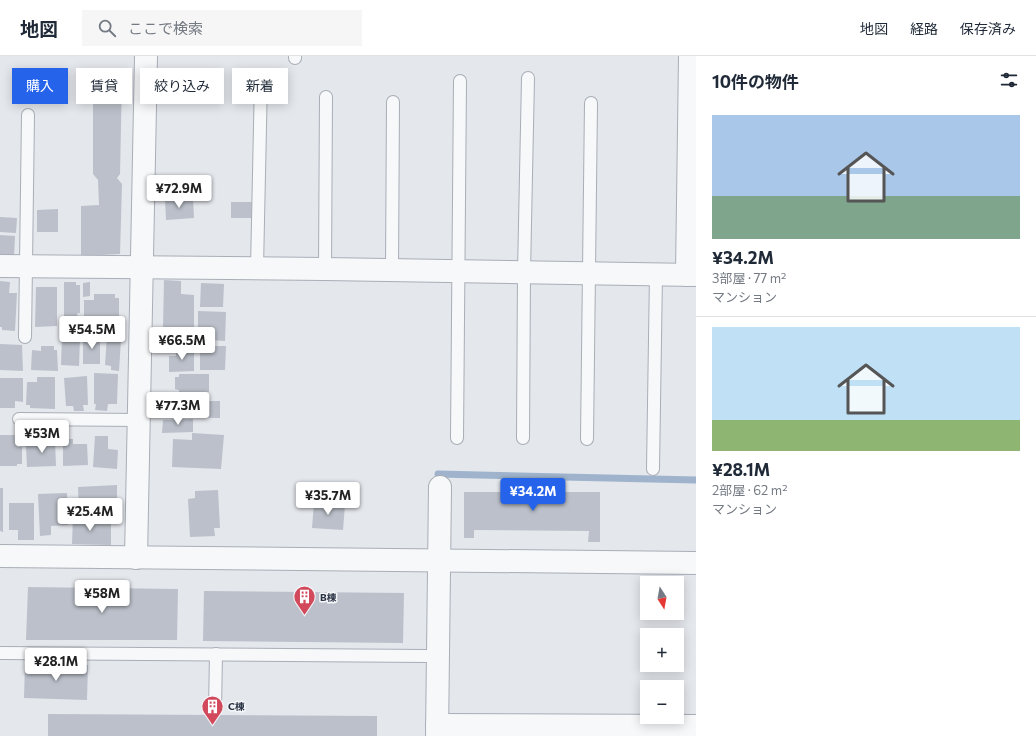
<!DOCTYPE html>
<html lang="ja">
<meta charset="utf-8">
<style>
:root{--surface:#fff;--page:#f6f6f7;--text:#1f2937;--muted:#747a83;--line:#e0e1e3;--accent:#2563eb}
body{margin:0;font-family:Commissioner,"Noto Sans JP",sans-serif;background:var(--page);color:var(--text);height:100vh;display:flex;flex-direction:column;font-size:15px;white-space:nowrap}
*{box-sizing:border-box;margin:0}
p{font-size:13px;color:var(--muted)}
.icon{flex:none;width:22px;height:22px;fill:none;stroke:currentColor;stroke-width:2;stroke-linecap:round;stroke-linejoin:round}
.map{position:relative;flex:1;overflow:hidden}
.drawer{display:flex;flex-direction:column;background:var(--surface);width:340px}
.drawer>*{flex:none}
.banner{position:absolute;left:12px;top:12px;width:380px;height:36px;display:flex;gap:8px}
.needle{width:26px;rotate:169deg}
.tools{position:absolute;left:640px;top:520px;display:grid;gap:8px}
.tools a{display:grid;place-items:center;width:44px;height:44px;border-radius:0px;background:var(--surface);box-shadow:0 2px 10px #0003;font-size:20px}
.price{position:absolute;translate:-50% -34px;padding:0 9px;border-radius:4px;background:#fff;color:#222;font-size:13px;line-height:26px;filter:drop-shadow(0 1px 2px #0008)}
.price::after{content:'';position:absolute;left:50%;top:24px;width:12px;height:9px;margin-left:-6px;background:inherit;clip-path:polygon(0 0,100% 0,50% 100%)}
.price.current{background:var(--accent);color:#fff}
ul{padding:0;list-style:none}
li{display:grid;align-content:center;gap:8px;height:212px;padding:0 16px}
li+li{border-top:1px solid var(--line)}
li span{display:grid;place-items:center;height:124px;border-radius:0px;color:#555}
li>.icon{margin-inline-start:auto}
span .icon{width:72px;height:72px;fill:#fffc;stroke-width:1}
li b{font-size:17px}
h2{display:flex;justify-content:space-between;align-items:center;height:48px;padding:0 16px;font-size:17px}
.tag{padding:0 14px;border-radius:0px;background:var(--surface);box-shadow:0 2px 10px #0003;font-size:14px;line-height:36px}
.tag.current{background:var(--accent);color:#fff}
header{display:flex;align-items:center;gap:24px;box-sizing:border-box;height:56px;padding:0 20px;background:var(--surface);border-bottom:1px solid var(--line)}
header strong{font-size:19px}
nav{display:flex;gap:22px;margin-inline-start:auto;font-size:14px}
.search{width:280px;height:36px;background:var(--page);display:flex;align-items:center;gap:10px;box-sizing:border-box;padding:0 14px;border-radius:0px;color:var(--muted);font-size:15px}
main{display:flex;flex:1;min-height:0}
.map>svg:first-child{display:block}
</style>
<header>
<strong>地図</strong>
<div class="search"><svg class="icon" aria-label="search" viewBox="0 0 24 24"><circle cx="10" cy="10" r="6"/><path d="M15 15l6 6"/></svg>ここで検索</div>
<nav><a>地図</a><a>経路</a><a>保存済み</a></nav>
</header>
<main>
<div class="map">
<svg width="696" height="680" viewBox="0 0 696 680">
<rect width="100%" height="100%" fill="#e4e7ec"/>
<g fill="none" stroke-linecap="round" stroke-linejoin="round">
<polyline stroke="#9fb4cc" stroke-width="7" points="438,418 696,424"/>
</g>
<g fill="#bbc0ca">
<polygon points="98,13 116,15 122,21 120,118 117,122 122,128 120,198 81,200 81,150 99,149 98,124 93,118 93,16"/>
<polygon points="193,142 194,162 166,164 165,143"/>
<rect x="231" y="146" width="21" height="16"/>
<polygon points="58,153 58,176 37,176 37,154"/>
<polygon points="0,161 17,162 16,177 0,176"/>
<polygon points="0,179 15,180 14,201 0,199"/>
<polygon points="164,224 181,225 181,238 194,239 194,271 163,271"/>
<polygon points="0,225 10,226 9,237 17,237 15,275 2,274 2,271 0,271"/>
<polygon points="64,226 76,226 76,229 80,229 80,257 77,257 78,261 64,261"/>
<polygon points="90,226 90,240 83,241 83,227"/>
<polygon points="201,227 224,228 223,251 200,251"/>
<polygon points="36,231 57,231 57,270 35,271"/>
<polygon points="94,238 115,238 115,242 119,242 119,262 84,261 84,244 94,244"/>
<polygon points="198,255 226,256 225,285 211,284 212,275 198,275"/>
<polygon points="62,278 75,278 75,281 80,282 79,310 61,309"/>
<polygon points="107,279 118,280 118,284 121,284 119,315 111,314 111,310 105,309"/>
<rect x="83" y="280" width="17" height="28"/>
<polygon points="0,288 22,289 23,315 0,314"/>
<polygon points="41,290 54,290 54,294 57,294 58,315 31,314 32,294 41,295"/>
<polygon points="200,290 226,290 225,314 200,314"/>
<polygon points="176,293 194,294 194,315 169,316 169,300 176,300"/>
<polygon points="94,317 118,318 117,348 108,348 107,355 95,354 96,348 94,348"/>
<polygon points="179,318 209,318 209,336 179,336 179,334 175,333 175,321 179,321"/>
<polygon points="87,320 88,349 83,349 84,355 74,355 73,350 66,350 64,322"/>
<polygon points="37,321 55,321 55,353 30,352 30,349 26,349 27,326 37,326"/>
<polygon points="0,322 23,322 23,346 15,345 15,352 0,352"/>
<polygon points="166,345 220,345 220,362 166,361"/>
<polygon points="193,363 193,376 162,377 163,364"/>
<polygon points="192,377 224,379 221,413 172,411 173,383 192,384"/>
<polygon points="0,379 17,379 17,391 22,391 22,408 17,408 17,410 0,410"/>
<polygon points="95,380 108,380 108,393 118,394 117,413 93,411"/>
<polygon points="63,383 73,383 73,388 87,388 88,409 63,410"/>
<polygon points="55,384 56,410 27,411 26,390 34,390 34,385"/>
<polygon points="117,429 117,450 110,450 110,453 79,455 78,431"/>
<polygon points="0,432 3,432 3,476 0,475"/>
<polygon points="218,434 220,472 214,472 215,480 190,481 188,443 195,442 195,435"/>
<polygon points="464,436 600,436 600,486 588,486 589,475 474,474 474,482 464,482"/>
<polygon points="67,437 68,469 51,470 51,479 40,480 38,438"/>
<polygon points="9,447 34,447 34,484 18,484 18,474 9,474"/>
<polygon points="314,447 345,449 343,474 312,472"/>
<polygon points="73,459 88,459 88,466 111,467 111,489 72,488"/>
<polygon points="28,531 178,533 177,584 26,584"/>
<polygon points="204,535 404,537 403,587 203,585"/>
<polygon points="25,607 88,609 87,644 24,642"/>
<polygon points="48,658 377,660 377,680 48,680"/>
</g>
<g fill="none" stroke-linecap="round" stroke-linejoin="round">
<defs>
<g id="lane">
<polyline points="295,2 295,0"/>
<polyline points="257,212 261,23"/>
<polyline points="325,213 326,41"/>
<polyline points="392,214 393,46"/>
<polyline points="25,281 28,59"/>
<polyline points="19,363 138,364"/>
<polyline points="457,382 460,25"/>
<polyline points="523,382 524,216 528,22"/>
<polyline points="587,383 591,47"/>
<polyline points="653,413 656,218"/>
<polyline points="0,597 427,600"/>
<polyline points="215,653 216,598"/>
</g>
<g id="street">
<polyline points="0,210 325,213 696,219"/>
<polyline points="687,219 690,0"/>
<polyline points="0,500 696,507"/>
<polyline points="136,502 146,0"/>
<polyline points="437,669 696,670"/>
<polyline points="437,680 440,431"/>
</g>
</defs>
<use href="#lane" stroke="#a9aeb7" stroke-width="14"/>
<use href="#street" stroke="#a9aeb7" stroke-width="24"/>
<use href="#lane" stroke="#f7f8fa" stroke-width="12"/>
<use href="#street" stroke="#f7f8fa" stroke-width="22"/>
</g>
<defs>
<symbol id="building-pin" viewBox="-11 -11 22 30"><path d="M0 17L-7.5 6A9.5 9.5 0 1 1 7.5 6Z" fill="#d1495b" stroke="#f4f6f9"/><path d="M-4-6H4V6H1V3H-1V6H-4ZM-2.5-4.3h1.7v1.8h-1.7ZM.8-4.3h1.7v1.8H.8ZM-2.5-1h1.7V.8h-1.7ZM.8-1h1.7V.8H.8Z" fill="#fff"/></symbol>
</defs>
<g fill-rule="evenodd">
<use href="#building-pin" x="292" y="528" width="25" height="34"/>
<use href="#building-pin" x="200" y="638" width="25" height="34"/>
</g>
<g text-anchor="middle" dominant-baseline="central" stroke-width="3" stroke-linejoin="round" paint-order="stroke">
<g font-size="10" font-weight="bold" fill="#2b3445" stroke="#f4f6f9" text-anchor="start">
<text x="320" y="541">B棟</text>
<text x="228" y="650">C棟</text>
</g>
</g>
</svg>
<div class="tools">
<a><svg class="needle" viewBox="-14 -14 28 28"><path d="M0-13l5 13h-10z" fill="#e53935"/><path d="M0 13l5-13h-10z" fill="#747a83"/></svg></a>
<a>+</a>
<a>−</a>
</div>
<b class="price" style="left:179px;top:153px">¥72.9M</b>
<b class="price" style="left:92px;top:294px">¥54.5M</b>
<b class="price" style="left:182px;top:305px">¥66.5M</b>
<b class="price" style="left:178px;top:370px">¥77.3M</b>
<b class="price" style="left:42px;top:398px">¥53M</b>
<b class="price current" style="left:533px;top:456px">¥34.2M</b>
<b class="price" style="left:328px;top:460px">¥35.7M</b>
<b class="price" style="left:90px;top:476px">¥25.4M</b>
<b class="price" style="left:102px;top:558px">¥58M</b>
<b class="price" style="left:56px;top:626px">¥28.1M</b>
<div class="banner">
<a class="tag current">購入</a>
<a class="tag">賃貸</a>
<a class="tag">絞り込み</a>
<a class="tag">新着</a>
</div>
</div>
<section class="drawer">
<h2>10件の物件<svg class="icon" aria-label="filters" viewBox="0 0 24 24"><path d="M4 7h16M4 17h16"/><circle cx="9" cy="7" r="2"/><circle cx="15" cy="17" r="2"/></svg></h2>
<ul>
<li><span style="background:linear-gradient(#a9c7e8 65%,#7fa58c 0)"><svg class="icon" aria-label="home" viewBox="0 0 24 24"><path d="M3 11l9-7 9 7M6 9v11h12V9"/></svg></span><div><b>¥34.2M</b><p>3部屋 · 77 m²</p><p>マンション</p></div></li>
<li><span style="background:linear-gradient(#bfe0f5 75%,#8fb573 0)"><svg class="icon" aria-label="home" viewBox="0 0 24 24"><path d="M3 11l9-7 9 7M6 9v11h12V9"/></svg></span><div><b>¥28.1M</b><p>2部屋 · 62 m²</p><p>マンション</p></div></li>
</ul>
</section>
</main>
